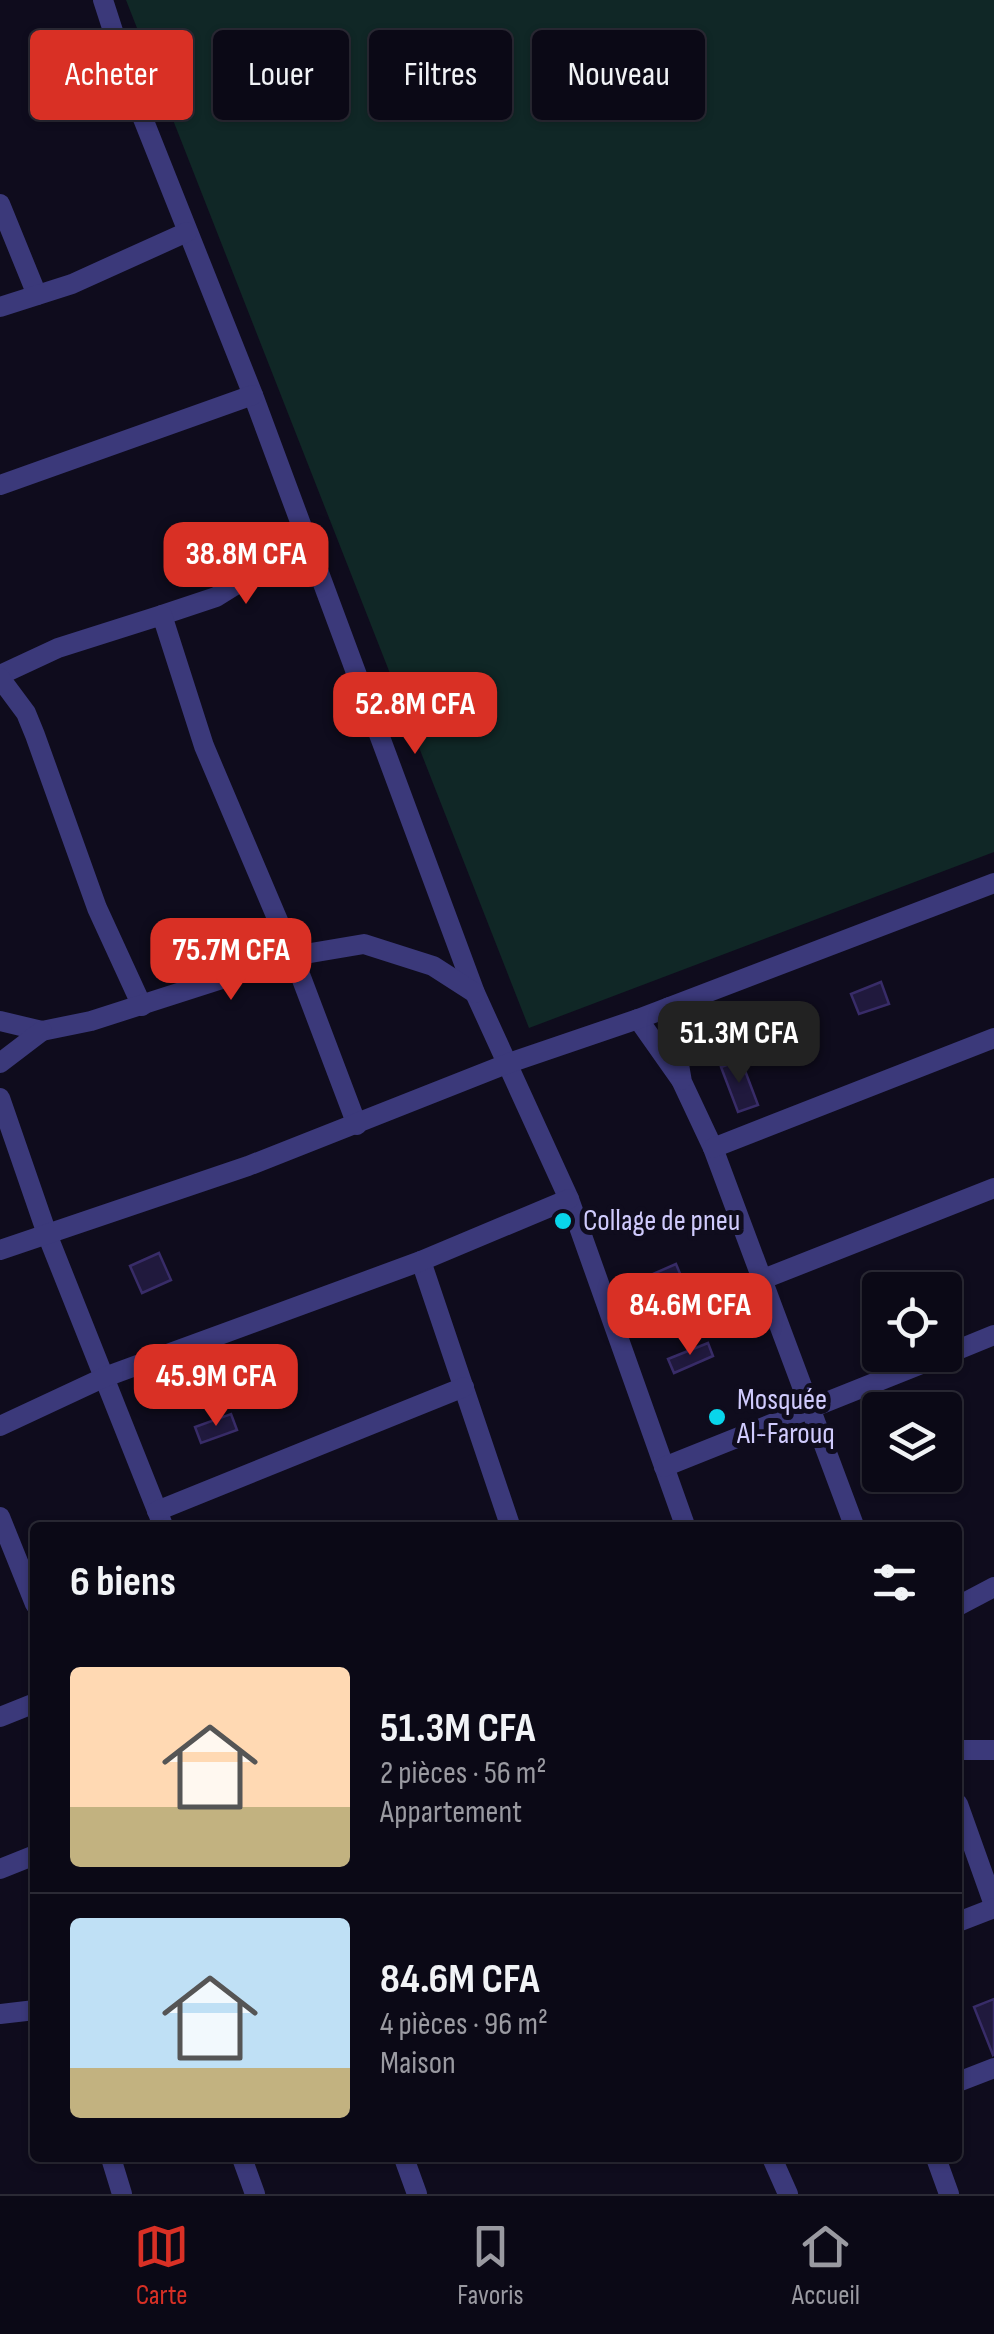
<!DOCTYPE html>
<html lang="fr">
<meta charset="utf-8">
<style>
:root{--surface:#0b0916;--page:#191723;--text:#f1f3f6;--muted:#9a9aa1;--line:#2b2a35;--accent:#d93025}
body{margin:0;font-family:"Sofia Sans Condensed",sans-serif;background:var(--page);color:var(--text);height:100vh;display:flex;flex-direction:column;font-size:38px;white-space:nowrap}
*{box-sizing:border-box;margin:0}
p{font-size:32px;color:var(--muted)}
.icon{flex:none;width:55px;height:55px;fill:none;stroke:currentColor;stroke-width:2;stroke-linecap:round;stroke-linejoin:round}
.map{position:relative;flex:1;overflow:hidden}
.details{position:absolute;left:30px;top:1522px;width:932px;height:640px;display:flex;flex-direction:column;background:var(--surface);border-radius:10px;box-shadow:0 2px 8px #0004,0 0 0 2px var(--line)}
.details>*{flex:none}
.top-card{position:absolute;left:30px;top:30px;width:935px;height:90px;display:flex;gap:20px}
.fabs{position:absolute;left:862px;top:1272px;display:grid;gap:20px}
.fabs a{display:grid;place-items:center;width:100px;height:100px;border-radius:10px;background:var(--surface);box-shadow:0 2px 8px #0004,0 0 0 2px var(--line);font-size:50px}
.price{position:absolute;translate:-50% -85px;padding:0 22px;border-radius:20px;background:var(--accent);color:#fff;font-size:32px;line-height:65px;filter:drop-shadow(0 2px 5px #0008)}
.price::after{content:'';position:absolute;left:50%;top:60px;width:30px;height:22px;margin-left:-15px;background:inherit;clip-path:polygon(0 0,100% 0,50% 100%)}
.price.active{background:#222;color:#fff}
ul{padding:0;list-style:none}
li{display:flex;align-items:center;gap:30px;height:250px;padding:0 40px}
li+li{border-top:2px solid var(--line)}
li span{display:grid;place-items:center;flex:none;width:280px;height:200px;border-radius:10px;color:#555}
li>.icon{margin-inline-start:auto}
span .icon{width:120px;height:120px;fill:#fffc;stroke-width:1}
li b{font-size:42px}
h2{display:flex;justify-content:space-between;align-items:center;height:120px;padding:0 40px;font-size:42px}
.tag{padding:0 35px;border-radius:10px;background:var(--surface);box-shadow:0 2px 8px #0004,0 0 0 2px var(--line);font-size:35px;line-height:90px}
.tag.active{background:var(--accent);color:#fff}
.dock{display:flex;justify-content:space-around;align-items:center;height:140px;border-top:2px solid var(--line);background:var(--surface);font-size:28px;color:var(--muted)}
.dock a{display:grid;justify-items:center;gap:5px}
.dock .active{color:var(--accent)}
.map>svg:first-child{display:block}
</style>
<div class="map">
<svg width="994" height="2194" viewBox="0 0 994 2194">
<rect width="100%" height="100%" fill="#0f0c1d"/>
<polygon fill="#102726" points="126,0 994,0 994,852 529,1028"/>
<g fill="#20193d" stroke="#382c68" stroke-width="2.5">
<polygon points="881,982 889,1004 859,1014 851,994"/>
<polygon points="741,1060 758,1105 738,1112 721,1067"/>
<polygon points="159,1253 171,1280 142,1293 130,1266"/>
<polygon points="676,1264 686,1288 640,1307 630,1284"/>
<polygon points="708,1343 713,1356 674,1373 668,1359"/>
<polygon points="231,1414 237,1430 201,1443 195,1427"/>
<polygon points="994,1999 994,2054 993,2055 974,2007"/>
</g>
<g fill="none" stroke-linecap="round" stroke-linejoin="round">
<g stroke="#3b397a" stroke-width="20">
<polyline points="103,0 134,96 253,395 475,993 569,1199 686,1528"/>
<polyline points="0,204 37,295"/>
<polyline points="0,307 72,284 187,232"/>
<polyline points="0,485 253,395"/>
<polyline points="162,615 216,597 245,579 312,550"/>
<polyline points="0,675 58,648 162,615 204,746 293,956 357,1125"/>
<polyline points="0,678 26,713 35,735 97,908 142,1006"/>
<polyline points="669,1007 682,1082 713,1148 855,1528"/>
<polyline points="638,1019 681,1080"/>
<polyline points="0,1021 42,1031 91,1021 293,956 364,944 433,966 475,993"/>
<polyline points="0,1063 42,1031"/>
<polyline points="0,1098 47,1234 164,1528"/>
<polyline points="713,1148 994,1038"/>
<polyline points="0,1250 248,1166 509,1063 638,1019 994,883"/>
<polyline points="421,1261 511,1528"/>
<polyline points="761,1280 994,1188"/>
<polyline points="945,1355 994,1335"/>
<polyline points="0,1426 105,1377 421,1261 569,1199"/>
<polyline points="664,1467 944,1355"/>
<polyline points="157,1511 464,1387"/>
<polyline points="0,1517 35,1604"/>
<polyline points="958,1606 994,1587"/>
<polyline points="0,1717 35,1703"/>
<polyline points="958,1750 994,1750"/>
<polyline points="958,1804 994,1905"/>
<polyline points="0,1869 35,1855"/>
<polyline points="958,1922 994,1908"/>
<polyline points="0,2014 35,2010"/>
<polyline points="958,2082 994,2068"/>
<polyline points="111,2158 122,2194"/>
<polyline points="242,2158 255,2194"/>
<polyline points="404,2158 417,2194"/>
<polyline points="772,2158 788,2194"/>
<polyline points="936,2158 949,2194"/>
</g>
</g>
<g fill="#09d5eb" stroke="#0f0c1d" stroke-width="4">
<circle cx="563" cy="1221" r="10"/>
<circle cx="717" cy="1417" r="10"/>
</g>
<g text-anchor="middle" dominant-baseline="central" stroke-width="10" stroke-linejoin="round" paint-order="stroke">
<g font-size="30" fill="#d0cbfd" stroke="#0f0c1d" text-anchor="start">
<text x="583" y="1221">Collage de pneu</text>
<text x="737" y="1400">Mosquée<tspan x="737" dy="34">Al-Farouq</tspan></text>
</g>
</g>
</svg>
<div class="fabs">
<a><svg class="icon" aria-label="locate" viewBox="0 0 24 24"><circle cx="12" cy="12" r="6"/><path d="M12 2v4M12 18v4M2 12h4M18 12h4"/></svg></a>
<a><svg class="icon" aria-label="layers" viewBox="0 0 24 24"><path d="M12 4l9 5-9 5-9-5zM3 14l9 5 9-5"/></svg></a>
</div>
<b class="price" style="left:246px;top:607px">38.8M CFA</b>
<b class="price" style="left:415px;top:757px">52.8M CFA</b>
<b class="price" style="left:231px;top:1003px">75.7M CFA</b>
<b class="price active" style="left:739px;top:1086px">51.3M CFA</b>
<b class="price" style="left:690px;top:1358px">84.6M CFA</b>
<b class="price" style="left:216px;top:1429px">45.9M CFA</b>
<div class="top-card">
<a class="tag active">Acheter</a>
<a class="tag">Louer</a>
<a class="tag">Filtres</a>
<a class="tag">Nouveau</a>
</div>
<section class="details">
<h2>6 biens<svg class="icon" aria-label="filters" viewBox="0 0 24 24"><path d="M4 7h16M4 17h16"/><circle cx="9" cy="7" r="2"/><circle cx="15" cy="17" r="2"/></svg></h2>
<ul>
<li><span style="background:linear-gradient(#ffd9b3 70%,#c2b280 0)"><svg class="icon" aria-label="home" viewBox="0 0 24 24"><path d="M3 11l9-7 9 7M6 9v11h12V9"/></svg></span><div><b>51.3M CFA</b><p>2 pièces · 56 m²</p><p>Appartement</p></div></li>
<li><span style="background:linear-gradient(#bfe0f5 75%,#c2b280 0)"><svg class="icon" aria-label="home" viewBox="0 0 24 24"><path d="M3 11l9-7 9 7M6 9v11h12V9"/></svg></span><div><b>84.6M CFA</b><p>4 pièces · 96 m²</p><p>Maison</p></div></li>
</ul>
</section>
</div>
<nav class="dock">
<a class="active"><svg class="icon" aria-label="map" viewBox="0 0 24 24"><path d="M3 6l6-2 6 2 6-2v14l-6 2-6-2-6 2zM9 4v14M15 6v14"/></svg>Carte</a>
<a><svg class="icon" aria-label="saved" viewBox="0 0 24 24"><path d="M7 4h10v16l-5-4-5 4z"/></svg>Favoris</a>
<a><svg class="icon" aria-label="home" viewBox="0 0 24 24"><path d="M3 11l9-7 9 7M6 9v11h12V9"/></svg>Accueil</a>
</nav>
